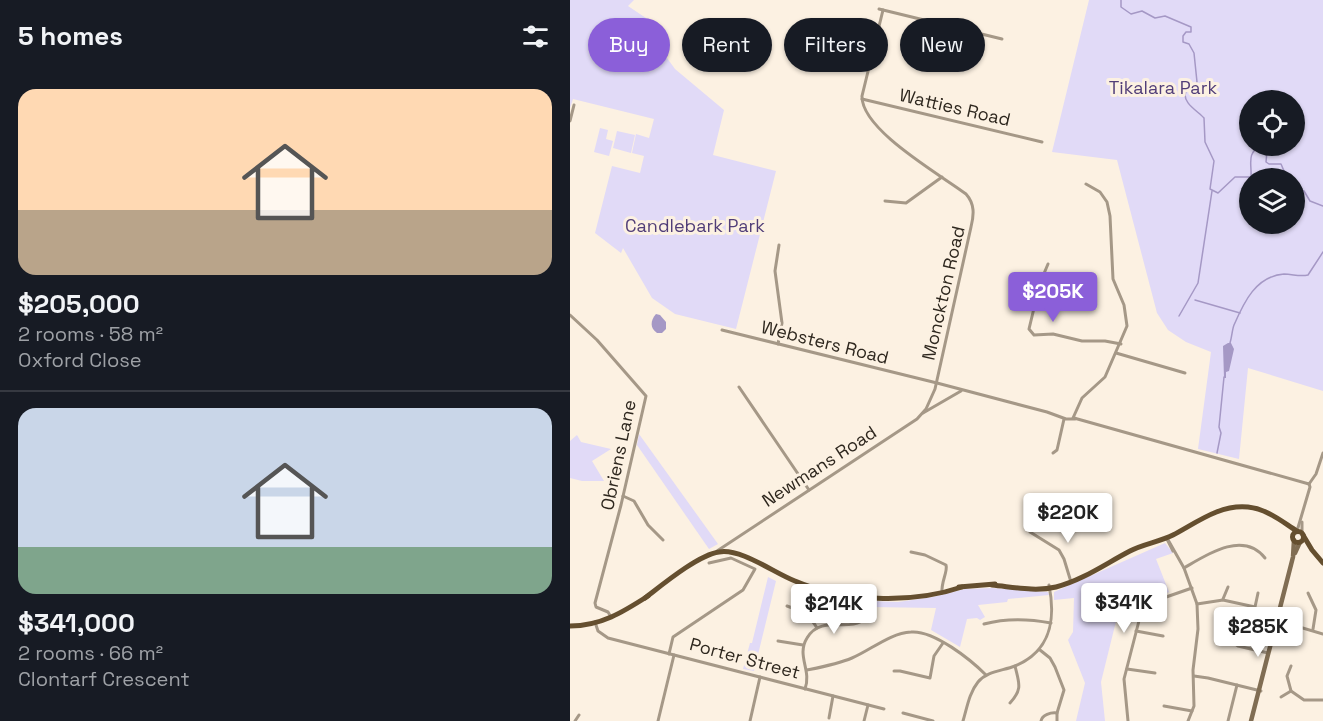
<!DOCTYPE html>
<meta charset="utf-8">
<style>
:root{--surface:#171b24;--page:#242831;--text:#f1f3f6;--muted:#9ea1a6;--line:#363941;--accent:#8b5fd9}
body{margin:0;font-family:"Space Grotesk",sans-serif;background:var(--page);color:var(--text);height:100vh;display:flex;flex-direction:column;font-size:22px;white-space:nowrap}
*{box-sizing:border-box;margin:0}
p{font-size:20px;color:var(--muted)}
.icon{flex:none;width:33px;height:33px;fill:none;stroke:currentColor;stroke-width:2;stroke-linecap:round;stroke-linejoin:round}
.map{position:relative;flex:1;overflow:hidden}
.panel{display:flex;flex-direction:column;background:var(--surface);width:570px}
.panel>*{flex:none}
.hud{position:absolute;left:18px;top:18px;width:570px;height:54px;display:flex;gap:12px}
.fabs{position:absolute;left:669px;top:90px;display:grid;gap:12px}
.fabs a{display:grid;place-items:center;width:66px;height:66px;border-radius:50%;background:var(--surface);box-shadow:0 2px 4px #0004;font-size:30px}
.price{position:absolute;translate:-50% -51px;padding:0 14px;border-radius:6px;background:#fff;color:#222;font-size:20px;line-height:39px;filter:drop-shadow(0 2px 3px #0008)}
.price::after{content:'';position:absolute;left:50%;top:36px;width:18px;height:14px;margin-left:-9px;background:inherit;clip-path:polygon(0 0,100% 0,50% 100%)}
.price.current{background:var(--accent);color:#fff}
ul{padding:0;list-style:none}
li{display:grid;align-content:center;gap:12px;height:318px;padding:0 18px}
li+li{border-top:2px solid var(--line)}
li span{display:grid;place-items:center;height:186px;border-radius:18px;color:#555}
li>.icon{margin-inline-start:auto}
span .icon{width:108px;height:108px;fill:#fffc;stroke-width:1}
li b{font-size:26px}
h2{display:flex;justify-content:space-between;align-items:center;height:72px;padding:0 18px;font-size:26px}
.pill{padding:0 21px;border-radius:27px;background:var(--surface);box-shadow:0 2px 4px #0004;font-size:21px;line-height:54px}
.pill.current{background:var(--accent);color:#fff}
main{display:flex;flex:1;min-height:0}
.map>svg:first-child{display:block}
</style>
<main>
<section class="panel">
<h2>5 homes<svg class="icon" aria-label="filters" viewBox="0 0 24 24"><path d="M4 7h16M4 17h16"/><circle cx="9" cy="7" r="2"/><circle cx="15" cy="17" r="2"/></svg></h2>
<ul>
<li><span style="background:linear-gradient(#ffd9b3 65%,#b9a48a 0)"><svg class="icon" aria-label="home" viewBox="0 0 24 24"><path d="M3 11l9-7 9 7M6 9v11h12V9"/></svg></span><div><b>$205,000</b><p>2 rooms · 58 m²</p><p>Oxford Close</p></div></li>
<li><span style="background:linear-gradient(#c9d6e8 75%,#7fa58c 0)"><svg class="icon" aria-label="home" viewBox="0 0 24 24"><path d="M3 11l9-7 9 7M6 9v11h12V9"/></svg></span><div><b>$341,000</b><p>2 rooms · 66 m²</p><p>Clontarf Crescent</p></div></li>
</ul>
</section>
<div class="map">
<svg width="753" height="721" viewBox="0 0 753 721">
<rect width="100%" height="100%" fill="#fcf1e2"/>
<g fill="#e1daf7" fill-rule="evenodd">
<polygon points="0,0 64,0 58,6 76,18 81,36 105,69 154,110 143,155 206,171 166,329 105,314 82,298 53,248 51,253 25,233 42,166 70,173 74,156 62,153 66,134 79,138 84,119 3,99 0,108"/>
<path d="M519 0H753V391L678 368 669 459 628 449 641 352 616 342 598 330 587 313 547 160 482 152ZM680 100H724V146H680ZM680 178H724V224H680Z"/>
<polygon points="30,128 38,130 36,139 43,141 39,156 24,152"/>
<polygon points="47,131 65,135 61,153 43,148"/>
<polygon points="69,434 148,544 139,549 67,445"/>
<polygon points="7,435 11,442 41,449 22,461 34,481 12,481 0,478 0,441"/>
<polygon points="595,543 603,553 586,559 599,592 570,605 553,593 531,682 535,721 506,721 515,683 498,640 503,632 504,598 484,600 484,592"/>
<polygon points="198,577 206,581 184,671 173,669 180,643 182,643"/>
<polygon points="422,588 478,592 479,595 438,599 437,602 408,605 415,617 410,620 407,618 397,619 390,647 361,630 366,608 300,607 301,601 328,602 363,597 395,589"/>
</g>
<g fill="#a598c5">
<path d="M86 314 90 315 96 322V329L92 333H87C80 328 80 321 86 314Z"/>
<polygon points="658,343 661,343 664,349 659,371 656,372 656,378 654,378 653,346"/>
</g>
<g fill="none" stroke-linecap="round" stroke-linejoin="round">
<g stroke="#a598c5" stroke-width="1.5">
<path d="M551 0V7L561 14 572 11 585 18 595 16 621 27V32H616L613 36V42L619 44 624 53 627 82C624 85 618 88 616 92 611 102 629 112 634 118L635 142 644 161 640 189 648 193 665 177H681C682 164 676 153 691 146"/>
<polyline points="695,146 697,151 696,162 699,164 711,164 717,178"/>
<polyline points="724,187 734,191 740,201 753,206"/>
<polyline points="625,300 670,313"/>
<polyline points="609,316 628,283 642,191"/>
<path d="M660 343C662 337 662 330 664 325 674 302 686 276 714 274 723 274 729 277 738 275L753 252"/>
<polyline points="647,453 651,433 649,427 654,377"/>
</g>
<g stroke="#a59887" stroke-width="3">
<polyline points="309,9 432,39"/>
<polyline points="292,99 472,142"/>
<polyline points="0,121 4,105"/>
<polyline points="315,201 336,203 372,177"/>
<polyline points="478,264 470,283 459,329 464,335 483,334 512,341 535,341 551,344"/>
<polyline points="0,315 27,340 76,396 51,505 25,603 26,607 38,612 41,617"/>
<polyline points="152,330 367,383 477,412 496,419 505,419"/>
<polyline points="208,344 212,323 205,271 209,245"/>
<polyline points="546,353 615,373"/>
<polyline points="169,387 239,490"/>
<polyline points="353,413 391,391"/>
<polyline points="503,418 512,398 535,377 557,326 554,305 543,279 540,216 537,202 530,192 516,184"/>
<polyline points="504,418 739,484"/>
<polyline points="483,453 487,450 494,419"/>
<polyline points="739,484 746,474 753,453"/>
<polyline points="53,496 64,501 78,525 93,540"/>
<polyline points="732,522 732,533"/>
<polyline points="727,531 740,487 739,484"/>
<polyline points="460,532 489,550 494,559 501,582"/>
<polyline points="597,538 614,568 627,604 628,629 623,670 624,706 618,721"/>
<polyline points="597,539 603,551"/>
<path d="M147 551 347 419 356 409 365 389 401 227C404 215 405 204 396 194 371 175 291 130 292 96L313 10"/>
<path d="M341 552 355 555 376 565C378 572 371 581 372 593"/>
<path d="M614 568C636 555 673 530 695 558"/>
<polyline points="738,593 746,610 743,629"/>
<polyline points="653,599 658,587"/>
<polyline points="627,604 653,600 685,607 688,593"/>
<path d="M217 606C231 611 239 614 247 628"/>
<polyline points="709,618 716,623 753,634"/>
<polyline points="25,622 28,631 38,638 314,709"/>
<path d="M414 624C436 618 460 619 481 623"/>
<polyline points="566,631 593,636"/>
<polyline points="208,641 233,645"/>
<polyline points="664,643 668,646 698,653"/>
<polyline points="470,650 480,658 485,667 494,690 487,713 487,721"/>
<polyline points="99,654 103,637 173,590 185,569 161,558 139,563"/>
<polyline points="721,666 717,676 721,691 734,700 753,700"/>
<polyline points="557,669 585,673"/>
<path d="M237 670C252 667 268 664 282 658 301 650 320 633 341 632 364 630 401 660 416 675"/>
<polyline points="324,671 330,671 360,678 364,656 373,643"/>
<polyline points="624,676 638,678 691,691"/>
<path d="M235 689C242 670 226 656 237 638 255 607 298 647 299 599"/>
<polyline points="711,697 721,691"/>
<path d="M440 703C453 689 449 683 445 666"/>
<polyline points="594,706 622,711"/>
<polyline points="333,713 363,721"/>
<polyline points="259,718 263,696"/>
<polyline points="5,721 9,715"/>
<polyline points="88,721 104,655"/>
<polyline points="180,721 190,677"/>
<polyline points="294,721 298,705"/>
<path d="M393 721C397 708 399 693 408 682 417 671 432 671 445 666 481 651 486 620 479 585"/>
<path d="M471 721C472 715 481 712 487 713"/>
<polyline points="558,721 554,679 571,613 579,603 622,588"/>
<polyline points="658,721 667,685"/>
</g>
<g stroke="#806d53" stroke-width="4.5">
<polyline points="725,553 730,542"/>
<polyline points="681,721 723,557 724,540"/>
</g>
<g stroke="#654f2f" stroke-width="5">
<circle cx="728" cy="537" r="5.5"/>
<polyline points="733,535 742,550 753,563"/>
<path d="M422 585C443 587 465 592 486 587 513 580 535 564 560 551 573 544 589 542 603 535 626 523 650 504 678 507 697 509 711 521 727 531"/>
<polyline points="389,587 425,584"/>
<path d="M75 598C92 585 128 555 149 552 171 548 204 573 225 581 274 602 342 604 392 587"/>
<path d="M0 626C31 626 53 612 78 596"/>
</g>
</g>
<g text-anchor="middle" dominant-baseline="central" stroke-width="6" stroke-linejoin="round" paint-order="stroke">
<g font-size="18" fill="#513e78" stroke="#fcf1e2">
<text x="593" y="87">Tikalara Park</text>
<text x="125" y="225">Candlebark Park</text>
</g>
<g font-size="18" fill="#2e271e" stroke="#fcf1e2">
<text transform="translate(385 107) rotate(13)">Watties Road</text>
<text transform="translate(373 293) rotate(-77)">Monckton Road</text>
<text transform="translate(255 342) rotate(14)">Websters Road</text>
<text transform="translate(48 455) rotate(-78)">Obriens Lane</text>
<text transform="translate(249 466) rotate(-33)">Newmans Road</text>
<text transform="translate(175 658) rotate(15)">Porter Street</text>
</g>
</g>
</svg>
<div class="fabs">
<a><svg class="icon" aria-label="locate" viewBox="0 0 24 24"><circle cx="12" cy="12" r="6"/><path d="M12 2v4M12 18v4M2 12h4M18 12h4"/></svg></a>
<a><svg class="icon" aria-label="layers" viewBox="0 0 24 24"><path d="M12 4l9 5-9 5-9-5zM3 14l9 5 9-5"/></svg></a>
</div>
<b class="price current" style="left:483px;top:323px">$205K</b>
<b class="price" style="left:498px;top:544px">$220K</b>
<b class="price" style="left:554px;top:634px">$341K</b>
<b class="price" style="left:264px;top:635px">$214K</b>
<b class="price" style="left:688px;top:658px">$285K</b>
<div class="hud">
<a class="pill current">Buy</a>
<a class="pill">Rent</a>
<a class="pill">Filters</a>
<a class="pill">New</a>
</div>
</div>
</main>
